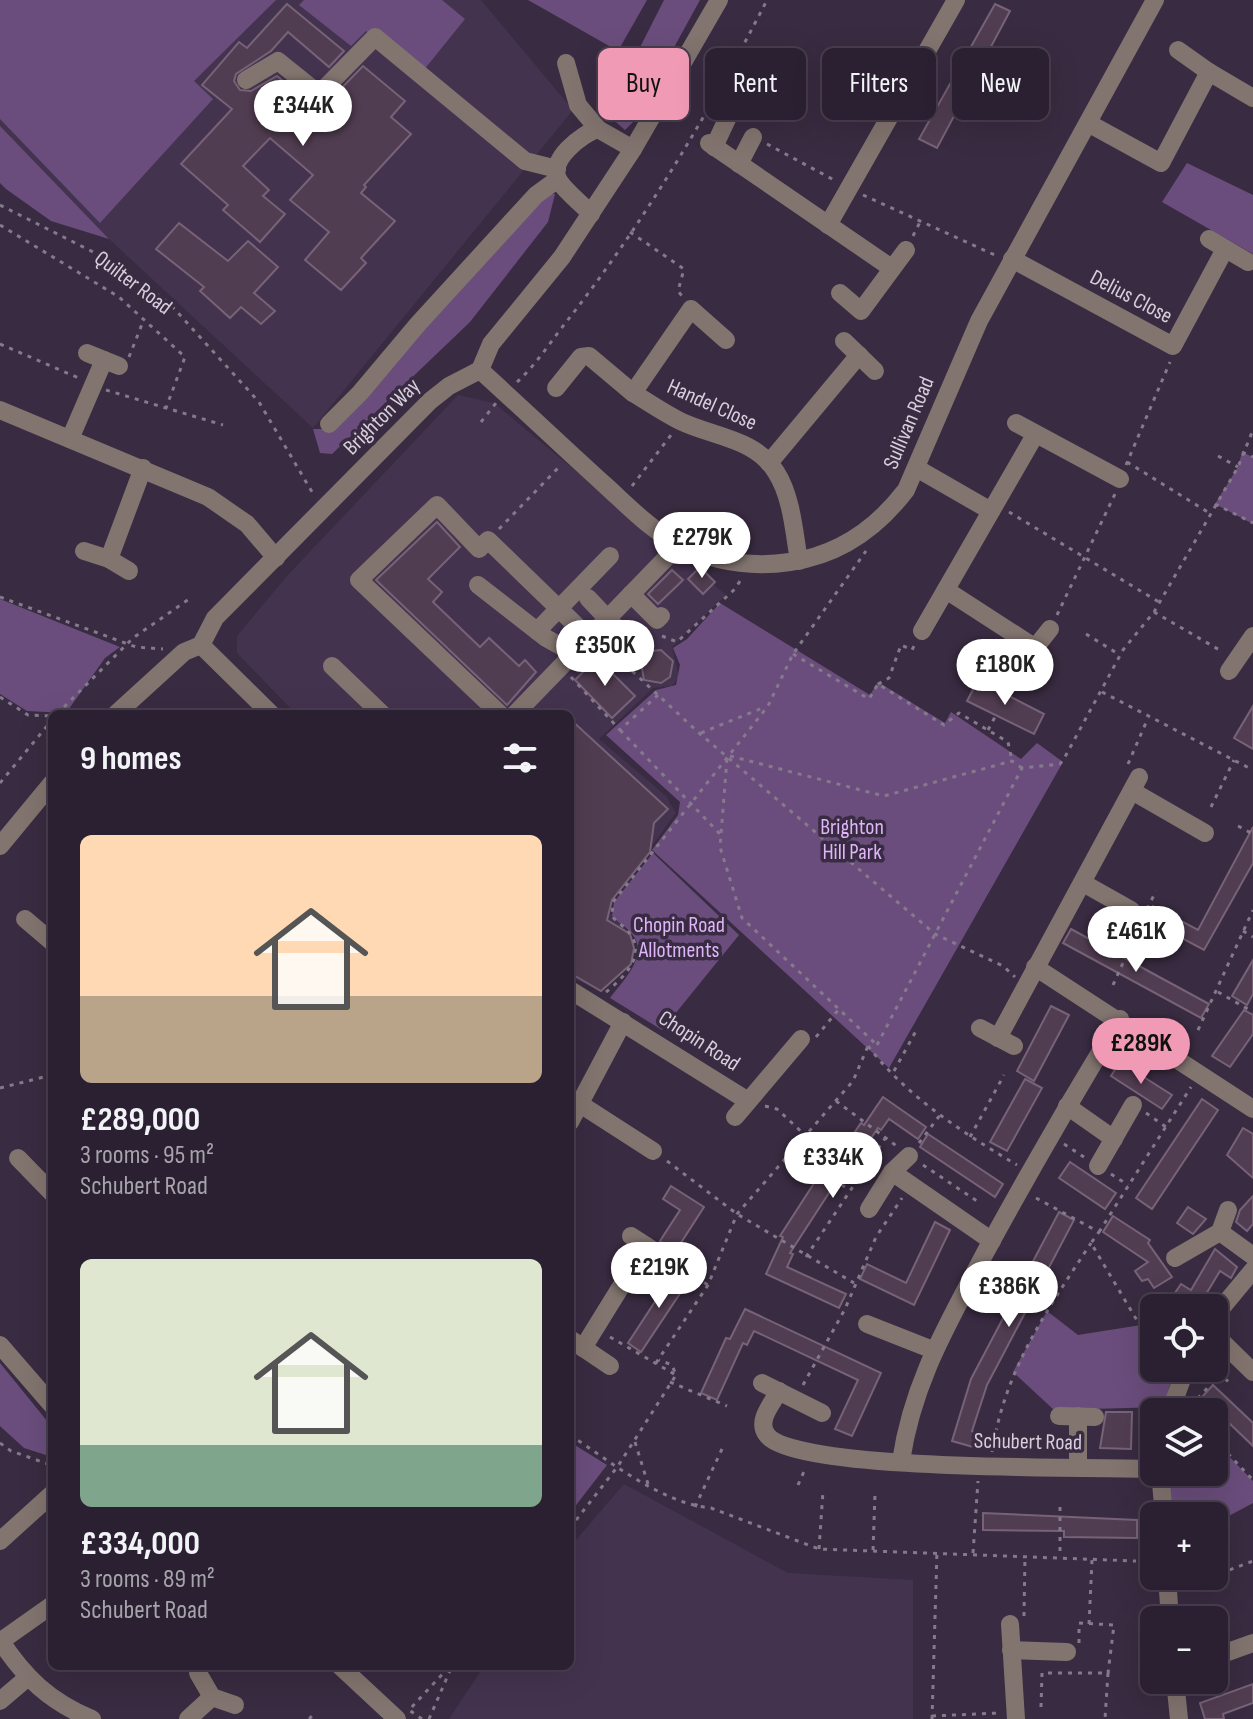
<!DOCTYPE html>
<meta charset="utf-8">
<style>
:root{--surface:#2b2031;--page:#332839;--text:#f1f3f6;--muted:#a6a3ab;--line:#473e4d;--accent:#f09ab6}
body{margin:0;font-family:"Sofia Sans Condensed",sans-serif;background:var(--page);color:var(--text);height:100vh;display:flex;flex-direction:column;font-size:30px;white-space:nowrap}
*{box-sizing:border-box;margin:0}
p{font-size:26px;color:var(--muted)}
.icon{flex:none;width:44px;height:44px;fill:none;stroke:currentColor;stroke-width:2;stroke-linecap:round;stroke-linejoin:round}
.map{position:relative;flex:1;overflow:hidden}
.details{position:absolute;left:48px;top:710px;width:526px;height:960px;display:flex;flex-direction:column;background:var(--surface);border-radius:12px;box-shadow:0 8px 32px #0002,0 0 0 2px var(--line)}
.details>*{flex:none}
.hud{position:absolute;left:598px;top:48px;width:534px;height:72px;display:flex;gap:16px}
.fabs{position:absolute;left:1140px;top:1294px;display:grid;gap:16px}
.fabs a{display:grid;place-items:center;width:88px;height:88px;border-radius:12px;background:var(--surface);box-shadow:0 8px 32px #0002,0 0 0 2px var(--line);font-size:40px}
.price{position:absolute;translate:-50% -68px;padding:0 18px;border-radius:28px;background:#fff;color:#222;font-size:26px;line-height:52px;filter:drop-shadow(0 2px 4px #0008)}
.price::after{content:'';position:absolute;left:50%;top:48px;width:24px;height:18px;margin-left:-12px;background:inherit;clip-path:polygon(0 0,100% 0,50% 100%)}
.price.selected{background:var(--accent);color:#111}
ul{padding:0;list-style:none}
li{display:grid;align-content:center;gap:16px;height:424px;padding:0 32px}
li span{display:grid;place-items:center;height:248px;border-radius:12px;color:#555}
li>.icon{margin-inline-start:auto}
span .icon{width:144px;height:144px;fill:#fffc;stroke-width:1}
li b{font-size:34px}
h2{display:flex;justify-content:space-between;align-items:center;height:96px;padding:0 32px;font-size:34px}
.tag{padding:0 28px;border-radius:12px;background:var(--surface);box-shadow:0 8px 32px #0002,0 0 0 2px var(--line);font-size:28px;line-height:72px}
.tag.selected{background:var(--accent);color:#111}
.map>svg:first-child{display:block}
</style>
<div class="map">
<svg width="1253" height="1719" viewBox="0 0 1253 1719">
<rect width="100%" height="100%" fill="#392b41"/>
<g fill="#44334f">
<polygon points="0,0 481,0 573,110 313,428 109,239 0,126"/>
<polygon points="458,395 494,403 643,527 656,543 686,561 726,595 672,647 679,677 672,686 653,688 599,739 666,796 676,813 612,900 610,914 631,934 634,947 631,964 601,991 570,977 570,714 296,714 237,653 237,636 287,576"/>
<polygon points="624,1484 788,1573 913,1580 913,1719 449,1719 484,1666 570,1666 570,1547"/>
</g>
<g fill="#6a4d7c">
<polygon points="0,0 276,0 194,81 213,99 100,223 0,119"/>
<polygon points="304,0 442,0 465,19 419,76 366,31 351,46 299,5"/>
<polygon points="528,0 647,0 618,51"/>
<polygon points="664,0 700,0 633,122 625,130 600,108 630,67"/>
<polygon points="0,126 109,239 51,221 6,189 0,183"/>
<polygon points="1187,163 1253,195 1253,254 1162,202"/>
<polygon points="549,194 555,194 548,222 470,322 332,454 320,453 313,429 322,429"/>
<polygon points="1242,452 1253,457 1253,524 1215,504 1238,467"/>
<polygon points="0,599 120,647 105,658 66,713 27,711 0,694"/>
<polygon points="720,603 870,695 878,682 945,723 951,712 1021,759 1037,743 1063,762 889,1068 652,850 678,815 680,802 606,735 656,690 676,685 680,665 673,648 687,639"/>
<path d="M653 853 739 935 662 1030 610 998C622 981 650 956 632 934 627 927 618 923 612 916L614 902Z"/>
<polygon points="1047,1311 1078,1335 1141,1325 1154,1349 1154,1368 1164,1368 1171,1381 1164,1407 1054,1410 1013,1372"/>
<polygon points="0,1363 52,1427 52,1457 24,1448 0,1426"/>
<polygon points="1214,1441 1253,1481 1253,1503 1214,1524 1214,1516 1170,1516 1167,1472 1214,1472"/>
<polygon points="570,1442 607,1465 570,1513"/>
</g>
<g fill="#513d51" stroke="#776277" stroke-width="2">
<polygon points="287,4 344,51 329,67 288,32 271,51 236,74 234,81 240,90 251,91 277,76 315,108 328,102 363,66 405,101 391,117 411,134 364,185 366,187 361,193 395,221 361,258 366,263 341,290 305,260 329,232 290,200 313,175 270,138 243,166 269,190 263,196 285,214 260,242 223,210 228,205 181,164 232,109 202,85 239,42 247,48"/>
<polygon points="995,4 1010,11 937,148 919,139"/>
<polygon points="851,61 875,74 856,109 835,98"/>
<polygon points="179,223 228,261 248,241 278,267 254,293 275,311 261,324 241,307 230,318 200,291 204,287 156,249"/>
<polygon points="437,522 460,547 428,579 442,592 433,602 480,647 489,638 519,666 525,660 536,672 507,705 376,580"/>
<polygon points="700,567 715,582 703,594 688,579"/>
<polygon points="672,570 683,580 658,604 648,594"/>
<polygon points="661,650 673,661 670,677 661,683 644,680 641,663 651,651"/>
<polygon points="597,658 635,696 612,718 575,680"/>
<polygon points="978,680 1044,714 1034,734 967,701"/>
<polygon points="1253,706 1253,749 1234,738"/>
<polygon points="570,719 668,809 654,823 650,852 612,900 607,920 630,934 634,948 631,964 601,991 570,973"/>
<polygon points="1253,827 1253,863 1204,950 1146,919 1153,906 1198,930"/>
<polygon points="1071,929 1209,1004 1201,1018 1063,943"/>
<polygon points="1253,960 1253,994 1247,1005 1232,996"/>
<polygon points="1051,1006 1069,1015 1034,1081 1017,1071"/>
<polygon points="1244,1010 1253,1015 1253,1034 1230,1067 1212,1056"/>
<polygon points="1120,1062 1172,1095 1162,1109 1111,1076"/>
<polygon points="1025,1079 1042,1088 1007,1151 990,1142"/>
<polygon points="883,1097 926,1127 918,1139 889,1119 881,1130 878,1128 841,1182 838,1179 790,1253 793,1254 787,1267 846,1294 839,1308 766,1274 783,1237 780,1236 820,1174 824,1177 861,1123 864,1125"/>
<polygon points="1202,1099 1218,1110 1152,1209 1136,1198"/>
<polygon points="1243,1128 1253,1134 1253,1178 1227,1155"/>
<polygon points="928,1134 1003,1184 995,1197 920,1147"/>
<polygon points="1070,1162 1116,1193 1105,1209 1059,1178"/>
<polygon points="671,1186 704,1207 675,1252 660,1241 680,1210 663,1199"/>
<polygon points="1253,1196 1253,1224 1247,1231 1236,1222 1240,1210"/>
<polygon points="1188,1207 1206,1219 1193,1234 1177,1223"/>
<polygon points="1059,1212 1074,1220 987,1385 972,1431 977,1434 973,1447 952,1441 971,1379"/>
<polygon points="1113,1216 1150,1240 1148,1243 1172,1277 1154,1288 1148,1279 1142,1281 1135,1271 1148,1262 1103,1232"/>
<polygon points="935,1222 950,1230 914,1305 860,1279 867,1264 906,1283"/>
<polygon points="1215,1249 1237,1267 1231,1278 1220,1271 1203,1299 1197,1295 1189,1308 1170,1300 1181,1284 1191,1290"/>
<polygon points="677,1268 691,1277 641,1352 628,1343"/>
<polygon points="745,1309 881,1373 852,1436 835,1429 858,1380 754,1331 747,1345 743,1343 717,1400 701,1393 726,1338 730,1339"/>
<polygon points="1213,1385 1253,1423 1253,1446 1202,1397"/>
<polygon points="1106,1412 1132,1412 1131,1449 1100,1448"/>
<polygon points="983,1513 1137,1520 1137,1538 1064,1537 1064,1531 983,1530"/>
<polygon points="1253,1684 1253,1703 1223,1714 1224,1719 1205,1719 1200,1703"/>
</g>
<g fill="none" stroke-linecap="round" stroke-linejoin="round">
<g stroke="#857a8c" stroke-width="3" stroke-dasharray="4 6" stroke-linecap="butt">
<polyline points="767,144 834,180"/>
<polyline points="863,195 997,256"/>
<polyline points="0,205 115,263 169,303 259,402 315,497"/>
<polyline points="0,225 119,297 185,357 166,408"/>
<polyline points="630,232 684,269 678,291 682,296"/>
<polyline points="913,236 920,222"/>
<polyline points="0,344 81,379"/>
<polyline points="129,357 144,319"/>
<path d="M517 382C536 365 551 341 567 321 644 223 710 111 767 0"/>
<polyline points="106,390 223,425"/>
<polyline points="481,422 496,403"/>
<polyline points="1242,452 1253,457"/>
<polyline points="1218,456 1238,467"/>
<polyline points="1127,462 1211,514"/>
<polyline points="1126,465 1170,362"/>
<polyline points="632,486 671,435"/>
<polyline points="1215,504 1253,523"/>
<polyline points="1009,512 1159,602"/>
<polyline points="499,529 561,465"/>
<polyline points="0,597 136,647 163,649"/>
<polyline points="1154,612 1223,652"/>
<polyline points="1057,615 1115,494"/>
<polyline points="1086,634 1120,655"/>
<polyline points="662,636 677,642 735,589 740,581"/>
<polyline points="603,644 699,733 935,934 1003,966 1015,977"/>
<polyline points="793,654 869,699 878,684 944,725 959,713 1008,742 1012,761"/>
<polyline points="571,677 620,730 658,695"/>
<polyline points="878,684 889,678 901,645 912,650 914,646"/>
<polyline points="1102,692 1253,770"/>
<polyline points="1006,695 1014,680"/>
<polyline points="0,697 28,715 52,716"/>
<polyline points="57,714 133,638 192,597"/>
<polyline points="620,730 721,835"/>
<polyline points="988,730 996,715"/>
<polyline points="701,733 765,707"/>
<polyline points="730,756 884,796 1012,761 1022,768"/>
<polyline points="727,759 720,847 742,918 877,1045"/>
<polyline points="1128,764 1148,718"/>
<polyline points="0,783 52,720"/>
<polyline points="1211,807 1234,760"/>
<polyline points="1238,826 1253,834"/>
<polyline points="1147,909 1156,891"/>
<polyline points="1243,931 1253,937"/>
<polyline points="1113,985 1141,923"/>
<path d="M606 992C622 979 647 956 630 934 626 927 617 923 612 916L613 902 768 706 793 654 866 551"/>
<polyline points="1218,992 1253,1012"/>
<polyline points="1198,1030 1253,910"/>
<polyline points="816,1037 839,1009"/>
<polyline points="877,1045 1022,768 1060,764 1066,755 1123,650 1154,612 1238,467 1253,430"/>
<path d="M868 1046C906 1096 963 1133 1017 1165"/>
<polyline points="894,1071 917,1029"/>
<polyline points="0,1088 52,1075"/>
<polyline points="836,1101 898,1147"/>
<polyline points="765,1106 777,1109 806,1136"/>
<polyline points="1146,1113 1166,1127"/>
<polyline points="970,1137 1004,1075"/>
<polyline points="919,1143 940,1115"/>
<polyline points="1064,1144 1084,1157"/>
<polyline points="792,1151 848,1189"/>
<polyline points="667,1161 737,1214 854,1283"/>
<polyline points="923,1165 980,1203"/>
<polyline points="1111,1174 1128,1185"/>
<polyline points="1036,1198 1099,1232 1091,1243 1154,1349"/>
<polyline points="1099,1232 1191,1087"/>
<polyline points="806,1257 886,1137"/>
<polyline points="679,1266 708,1285"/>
<polyline points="610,1337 676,1375"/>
<polyline points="656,1363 708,1285 737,1214 853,1081 868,1046"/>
<polyline points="670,1382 727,1406"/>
<polyline points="803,1385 845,1309 876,1237 902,1198"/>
<polyline points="1191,1406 1220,1374 1231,1384"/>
<path d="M570 1435C611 1462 661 1503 711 1508L819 1549 1136 1561"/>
<polyline points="1214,1439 1253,1480"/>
<polyline points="635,1442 648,1484"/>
<polyline points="0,1443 11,1451 51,1465"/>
<path d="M992 1452C1005 1369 1046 1312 1091 1243"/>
<polyline points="798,1485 806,1467"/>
<polyline points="695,1507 722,1449"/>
<polyline points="1060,1507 1060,1556"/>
<polyline points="570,1528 618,1466 676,1375 672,1365 659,1360"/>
<polyline points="819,1549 823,1491"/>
<polyline points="873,1550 875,1494"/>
<polyline points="973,1553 978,1481"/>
<polyline points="1211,1577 1253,1561"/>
<polyline points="1024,1616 1025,1556"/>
<polyline points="1089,1624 1092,1560"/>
<polyline points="1079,1643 1079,1623 1114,1625 1108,1673"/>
<polyline points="1041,1707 1042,1673 1108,1673 1105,1719"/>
<polyline points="932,1716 1000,1713"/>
<polyline points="309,1719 314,1714"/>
<polyline points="422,1719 409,1710 450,1666"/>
<polyline points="429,1719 452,1666"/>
<polyline points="932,1719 937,1551"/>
</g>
<g stroke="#82746f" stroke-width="18">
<polyline points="1178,50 1209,72"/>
<polyline points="566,63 578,105 598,129"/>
<polyline points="246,80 278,61 319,94 375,37 525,161 557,169"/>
<polyline points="1088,123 1161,163 1209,72 1253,98"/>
<polyline points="709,143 890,267"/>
<polyline points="714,147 728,117"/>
<polyline points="739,164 753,137"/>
<path d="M591 214C581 203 567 193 559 181 546 161 583 133 598 129L633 149"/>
<polyline points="828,225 956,0"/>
<polyline points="1209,239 1248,262"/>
<polyline points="1012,259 1173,346 1225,249"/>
<polyline points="840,293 861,311 906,250"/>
<path d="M726 340 691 309 633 393C648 402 664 413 680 421 713 437 755 438 776 472 792 497 794 532 799 561"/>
<polyline points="844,341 875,371"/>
<polyline points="87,353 119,366"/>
<path d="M480 370C522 408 564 448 606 486 628 506 651 530 678 544 714 562 750 568 790 562 839 555 877 528 906 490L979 321 1155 0"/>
<polyline points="556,388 581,357 589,356 633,393"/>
<polyline points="0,410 208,497 247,524 276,558"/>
<polyline points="1016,423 1120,479"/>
<polyline points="329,424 360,393 418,324 536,195 558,179"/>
<polyline points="70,439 104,360"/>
<polyline points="769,463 859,355"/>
<polyline points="918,469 991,511"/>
<polyline points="84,551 109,559 129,571"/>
<polyline points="109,559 143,468"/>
<polyline points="478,585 546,638 573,653"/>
<polyline points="946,590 1034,647"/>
<polyline points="631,594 657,620 661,616"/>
<polyline points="588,598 638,651"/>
<polyline points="537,631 610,556"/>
<polyline points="922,631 1035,435"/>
<polyline points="201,645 271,714"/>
<polyline points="332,666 382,714"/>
<polyline points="1020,667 1050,629"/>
<polyline points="1229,671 1253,636"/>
<polyline points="116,714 184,652 201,645 215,618 430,401 449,386 480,370 491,344 562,257 633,149 719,0"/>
<polyline points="500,714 359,580 437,505 479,549 488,540 582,631"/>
<polyline points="515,714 670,554 676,543"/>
<polyline points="1132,791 1205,833"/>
<polyline points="0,846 52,783"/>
<polyline points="1083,883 1131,910"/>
<polyline points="25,919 52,942"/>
<polyline points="1035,967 1253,1109"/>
<polyline points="570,990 748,1101"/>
<polyline points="980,1028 1014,1046"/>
<polyline points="998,1038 1139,777"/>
<polyline points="580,1104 653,1151"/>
<polyline points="1067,1106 1114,1139"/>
<polyline points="735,1117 801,1039"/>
<polyline points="570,1122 623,1022"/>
<polyline points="18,1158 52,1193"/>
<polyline points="1098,1166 1133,1105"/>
<polyline points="892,1172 992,1241"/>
<polyline points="869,1209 892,1172 909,1156"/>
<polyline points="1220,1232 1253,1256"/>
<polyline points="631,1236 665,1258"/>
<polyline points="1175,1258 1220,1232 1228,1210"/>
<polyline points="1214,1317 1253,1270"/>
<polyline points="867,1324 933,1350"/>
<polyline points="1214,1334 1253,1372"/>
<polyline points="570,1339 610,1366"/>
<polyline points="0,1345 52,1405"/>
<polyline points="583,1348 646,1246"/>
<polyline points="762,1383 822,1413"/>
<path d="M779 1391C772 1404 756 1421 767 1435 794 1472 1096 1467 1154 1469"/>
<polyline points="1170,1412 1186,1368"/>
<polyline points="1059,1416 1095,1417"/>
<polyline points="1078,1416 1078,1466"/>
<path d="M901 1461C913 1381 948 1324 985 1253 1028 1174 1073 1096 1120 1019"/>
<polyline points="1160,1472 1164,1516"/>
<polyline points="0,1541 52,1494"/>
<polyline points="1167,1576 1170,1620"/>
<polyline points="1010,1624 1016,1719"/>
<path d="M0 1640C24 1677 50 1702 92 1719"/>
<polyline points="1,1641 52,1605"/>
<polyline points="1011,1650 1067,1652"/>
<polyline points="1214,1657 1253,1643"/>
<polyline points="340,1666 397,1719"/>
<polyline points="198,1673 212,1697 235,1705"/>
<polyline points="1175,1680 1179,1719"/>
<polyline points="0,1701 27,1678"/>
<polyline points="188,1719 212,1697"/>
</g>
</g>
<g text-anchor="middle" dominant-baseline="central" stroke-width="7" stroke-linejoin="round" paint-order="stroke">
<g font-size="22" fill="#d7cedc" stroke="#392b41">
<text transform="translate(133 283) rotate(37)">Quilter Road</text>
<text transform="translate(1131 297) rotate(28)">Delius Close</text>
<text transform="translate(712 405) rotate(24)">Handel Close</text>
<text transform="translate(382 417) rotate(-45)">Brighton Way</text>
<text transform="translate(909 423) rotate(-67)">Sullivan Road</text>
<text transform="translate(699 1041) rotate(33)">Chopin Road</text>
<text transform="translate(1028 1442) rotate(1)">Schubert Road</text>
</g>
<g font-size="22" fill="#dfb5f9" stroke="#392b41">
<text x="852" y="827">Brighton<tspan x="852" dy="25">Hill Park</tspan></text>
<text x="679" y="925">Chopin Road<tspan x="679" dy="25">Allotments</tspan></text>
</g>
</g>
</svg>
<div class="fabs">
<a><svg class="icon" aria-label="locate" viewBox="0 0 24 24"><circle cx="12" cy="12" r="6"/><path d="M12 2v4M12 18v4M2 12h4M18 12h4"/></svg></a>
<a><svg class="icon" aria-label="layers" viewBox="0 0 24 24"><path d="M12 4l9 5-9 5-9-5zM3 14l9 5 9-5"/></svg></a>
<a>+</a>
<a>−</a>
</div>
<b class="price" style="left:303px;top:148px">£344K</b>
<b class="price" style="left:702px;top:580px">£279K</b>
<b class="price" style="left:605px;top:688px">£350K</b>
<b class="price" style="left:1005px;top:707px">£180K</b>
<b class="price" style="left:1136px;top:974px">£461K</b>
<b class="price selected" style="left:1141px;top:1086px">£289K</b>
<b class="price" style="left:833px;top:1200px">£334K</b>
<b class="price" style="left:659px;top:1310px">£219K</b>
<b class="price" style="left:1009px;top:1329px">£386K</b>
<div class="hud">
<a class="tag selected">Buy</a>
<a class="tag">Rent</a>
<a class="tag">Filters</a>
<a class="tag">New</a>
</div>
<section class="details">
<h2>9 homes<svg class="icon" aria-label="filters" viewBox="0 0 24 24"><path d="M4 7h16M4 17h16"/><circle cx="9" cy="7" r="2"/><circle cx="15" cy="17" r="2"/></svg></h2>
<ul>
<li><span style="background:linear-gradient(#ffd9b3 65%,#b9a48a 0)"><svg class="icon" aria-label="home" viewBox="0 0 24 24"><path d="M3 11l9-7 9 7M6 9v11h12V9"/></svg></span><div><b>£289,000</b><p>3 rooms · 95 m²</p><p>Schubert Road</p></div></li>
<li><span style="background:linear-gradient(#dfe7d0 75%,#7fa58c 0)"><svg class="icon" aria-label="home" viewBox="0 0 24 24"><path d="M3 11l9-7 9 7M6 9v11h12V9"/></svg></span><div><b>£334,000</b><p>3 rooms · 89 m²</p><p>Schubert Road</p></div></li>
</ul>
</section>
</div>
